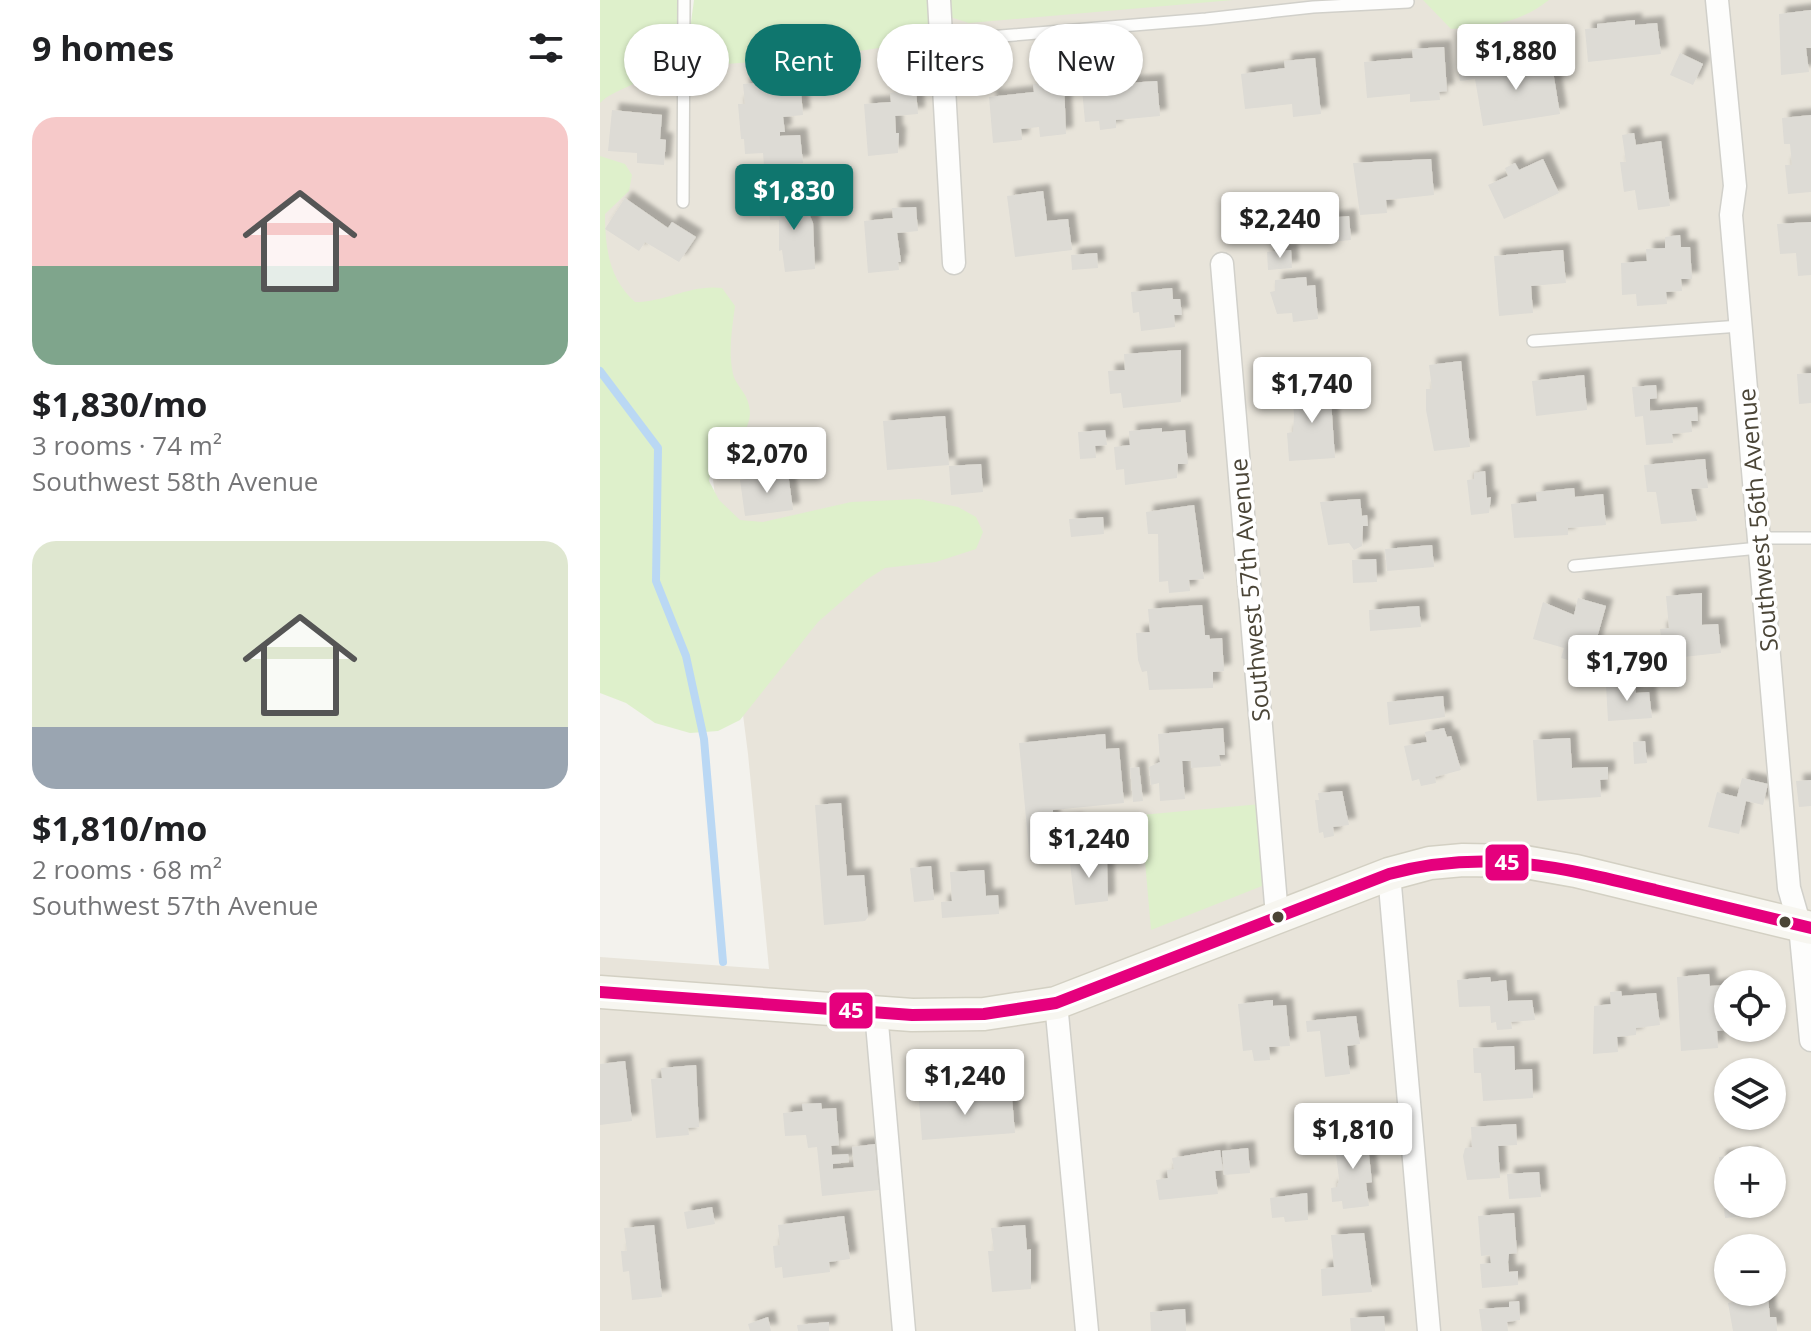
<!DOCTYPE html>
<meta charset="utf-8">
<style>
:root{--surface:#fff;--page:#f2f2f2;--text:#202124;--muted:#757577;--accent:#0f766e}
body{margin:0;font-family:"Open Sans",sans-serif;background:var(--page);color:var(--text);height:100vh;display:flex;flex-direction:column;font-size:30px;white-space:nowrap}
*{box-sizing:border-box;margin:0}
p{font-size:26px;color:var(--muted)}
.icon{flex:none;width:44px;height:44px;fill:none;stroke:currentColor;stroke-width:2;stroke-linecap:round;stroke-linejoin:round}
.map{position:relative;flex:1;overflow:hidden}
.drawer{display:flex;flex-direction:column;background:var(--surface);width:600px}
.drawer>*{flex:none}
.banner{position:absolute;left:24px;top:24px;width:760px;height:72px;display:flex;gap:16px}
.buttons{position:absolute;left:1114px;top:970px;display:grid;gap:16px}
.buttons a{display:grid;place-items:center;width:72px;height:72px;border-radius:50%;background:var(--surface);box-shadow:0 2px 6px #0004;font-size:40px}
.price{position:absolute;translate:-50% -68px;padding:0 18px;border-radius:8px;background:#fff;color:#222;font-size:26px;line-height:52px;filter:drop-shadow(0 2px 4px #0008)}
.price::after{content:'';position:absolute;left:50%;top:48px;width:24px;height:18px;margin-left:-12px;background:inherit;clip-path:polygon(0 0,100% 0,50% 100%)}
.price.current{background:var(--accent);color:#fff}
ul{padding:0;list-style:none}
li{display:grid;align-content:center;gap:16px;height:424px;padding:0 32px}
li span{display:grid;place-items:center;height:248px;border-radius:24px;color:#555}
li>.icon{margin-inline-start:auto}
span .icon{width:144px;height:144px;fill:#fffc;stroke-width:1}
li b{font-size:34px}
h2{display:flex;justify-content:space-between;align-items:center;height:96px;padding:0 32px;font-size:34px}
.pill{padding:0 28px;border-radius:36px;background:var(--surface);box-shadow:0 2px 6px #0004;font-size:28px;line-height:72px}
.pill.current{background:var(--accent);color:#fff}
main{display:flex;flex:1;min-height:0}
.map>svg:first-child{display:block}
</style>
<main>
<section class="drawer">
<h2>9 homes<svg class="icon" aria-label="filters" viewBox="0 0 24 24"><path d="M4 7h16M4 17h16"/><circle cx="9" cy="7" r="2"/><circle cx="15" cy="17" r="2"/></svg></h2>
<ul>
<li><span style="background:linear-gradient(#f6c9c9 60%,#7fa58c 0)"><svg class="icon" aria-label="home" viewBox="0 0 24 24"><path d="M3 11l9-7 9 7M6 9v11h12V9"/></svg></span><div><b>$1,830/mo</b><p>3 rooms · 74 m²</p><p>Southwest 58th Avenue</p></div></li>
<li><span style="background:linear-gradient(#dfe7d0 75%,#9aa5b1 0)"><svg class="icon" aria-label="home" viewBox="0 0 24 24"><path d="M3 11l9-7 9 7M6 9v11h12V9"/></svg></span><div><b>$1,810/mo</b><p>2 rooms · 68 m²</p><p>Southwest 57th Avenue</p></div></li>
</ul>
</section>
<div class="map">
<svg width="1211" height="1331" viewBox="0 0 1211 1331">
<defs>
<filter id="shadow"><feDropShadow dx="7" dy="-7" stdDeviation="2" flood-color="#0004"/></filter>
</defs>
<rect width="100%" height="100%" fill="#f3f2ed"/>
<path fill="#e8e4da" fill-rule="evenodd" d="M492 0H1211V1331H0V957L169 969 148 754 107 433 0 288V49ZM1128 984H1172V1028H1128ZM1128 1072H1172V1116H1128ZM1128 1160H1172V1204H1128ZM1128 1248H1172V1292H1128Z"/>
<g fill="#def0cb">
<path d="M0 0H77C81 49 72 67 27 87 16 92 8 95 0 103Z"/>
<path d="M94 0H328L330 28 317 42 221 57 111 65C82 54 91 26 94 0Z"/>
<polygon points="345,0 633,0 369,23 350,17"/>
<path d="M823 0H949C918 24 889 27 851 29Z"/>
<path d="M0 156 25 164 32 175 29 191 5 214C5 248 9 279 35 302 66 302 91 284 122 288L135 306C132 329 128 351 133 374 135 382 141 388 145 395 161 425 135 445 113 460L109 481 119 500 140 520 163 522 251 502 319 499 358 507 376 517 383 532 376 549 336 562 285 568 266 580 218 622 140 720 118 731 90 733 55 723 26 703 0 693Z"/>
<polygon points="661,804 667,884 551,930 541,815"/>
</g>
<g fill="none" stroke-linecap="round" stroke-linejoin="round">
<polyline stroke="#bad8f4" stroke-width="8" points="0,371 58,448 56,581 86,656 104,739 123,962"/>
</g>
<g fill="#dddbd5" filter="url(#shadow)">
<polygon points="1211,10 1211,48 1206,48 1209,72 1181,75 1179,14"/>
<polygon points="1035,20 1035,25 1057,23 1061,54 988,62 985,29 997,28 997,24"/>
<polygon points="844,47 847,91 839,92 840,100 810,102 810,94 767,98 764,62 813,58 812,49"/>
<polygon points="1080,53 1103,64 1093,85 1070,75"/>
<polygon points="715,58 721,114 693,117 692,104 645,109 641,74 685,68 684,61"/>
<polygon points="951,59 960,114 883,126 875,79 860,81 859,74"/>
<polygon points="512,75 513,84 557,81 560,116 516,120 516,128 500,130 499,121 485,122 481,78"/>
<polygon points="200,79 203,115 183,117 185,132 180,132 180,136 200,135 203,163 164,166 163,153 145,154 144,139 141,139 138,104 145,104 143,84"/>
<polygon points="464,81 466,134 440,137 439,127 421,129 422,140 393,143 389,97 434,92 433,84"/>
<polygon points="316,90 318,114 295,116 296,133 299,133 298,153 268,156 264,104 291,102 290,93"/>
<polygon points="12,110 62,115 60,139 66,140 64,165 37,163 37,153 8,151"/>
<polygon points="1211,115 1211,192 1188,194 1185,165 1192,165 1190,144 1184,144 1182,118"/>
<polygon points="1034,133 1036,145 1061,141 1070,206 1038,210 1035,190 1024,192 1020,162 1026,162 1022,135"/>
<polygon points="831,159 834,195 786,200 787,213 760,215 753,163"/>
<polygon points="943,159 959,193 904,219 888,185 908,176 905,168 915,163 919,170"/>
<polygon points="443,191 447,221 468,219 472,250 415,257 407,196"/>
<polygon points="201,193 204,216 210,216 213,223 215,269 185,272 182,250 179,251 179,220 170,220 168,197"/>
<polygon points="25,198 68,228 72,222 96,237 79,262 45,242 39,251 5,229"/>
<polygon points="316,207 318,231 297,233 301,262 298,262 299,270 268,273 264,221 293,218 292,208"/>
<polygon points="749,216 751,240 711,244 709,220"/>
<polygon points="1211,222 1211,275 1198,276 1196,253 1180,254 1177,224"/>
<polygon points="1080,235 1081,247 1090,247 1092,279 1081,279 1082,291 1066,292 1067,304 1037,306 1036,294 1022,295 1021,263 1047,261 1046,249 1065,248 1065,237"/>
<polygon points="691,250 692,268 668,270 667,252"/>
<polygon points="963,250 966,283 931,286 933,313 899,316 894,256"/>
<polygon points="497,253 498,268 472,270 471,255"/>
<polygon points="706,277 707,286 715,285 718,319 693,322 692,313 677,314 670,292 675,291 675,280"/>
<polygon points="572,288 573,299 580,299 582,315 574,315 575,327 541,331 539,312 533,313 531,292"/>
<polygon points="581,350 581,402 523,408 521,393 510,394 508,371 525,370 524,354"/>
<polygon points="861,361 870,447 834,451 826,410 826,389 832,389 829,365"/>
<polygon points="1211,373 1211,403 1199,404 1197,374"/>
<polygon points="984,375 987,410 936,416 932,381"/>
<polygon points="1056,385 1057,398 1050,399 1050,411 1097,407 1098,421 1091,421 1092,432 1072,434 1073,443 1046,445 1043,416 1035,417 1032,387"/>
<polygon points="730,386 735,458 689,461 687,433 693,432 694,416 692,389"/>
<polygon points="345,416 349,465 287,470 283,421"/>
<polygon points="562,428 562,432 585,430 588,464 578,464 577,478 525,485 524,469 516,470 514,447 530,445 529,431"/>
<polygon points="505,430 507,445 495,446 496,458 480,459 478,432"/>
<polygon points="1105,459 1108,488 1091,489 1097,521 1061,524 1056,492 1047,492 1044,465"/>
<polygon points="381,464 383,492 351,495 349,466"/>
<polygon points="885,471 887,498 891,497 889,513 871,515 867,480 874,479 874,473"/>
<polygon points="188,473 193,510 145,516 140,480"/>
<polygon points="974,488 975,497 1003,494 1006,525 968,528 968,535 914,538 911,504 937,501 936,492"/>
<polygon points="760,499 762,516 767,515 768,526 763,526 762,546 754,550 749,543 728,545 720,502"/>
<polygon points="594,505 604,579 589,580 590,591 569,593 568,581 559,582 558,534 548,534 546,512"/>
<polygon points="503,517 504,534 471,537 469,519"/>
<polygon points="832,545 834,567 787,571 785,549"/>
<polygon points="776,559 777,582 753,583 752,560"/>
<polygon points="1102,593 1102,625 1118,624 1121,653 1064,659 1060,629 1069,628 1066,596"/>
<polygon points="978,598 1006,606 989,666 961,658 964,648 933,639 943,602 974,615"/>
<polygon points="602,605 605,635 609,635 610,639 622,638 624,671 613,672 613,688 549,690 547,671 542,672 538,660 536,633 550,632 548,609"/>
<polygon points="819,606 821,627 770,631 769,610"/>
<polygon points="1034,681 1036,693 1049,692 1052,718 1008,721 1006,685"/>
<polygon points="843,696 845,717 789,725 787,702"/>
<polygon points="623,728 625,755 619,755 621,766 591,768 591,761 582,761 585,799 560,801 559,783 551,785 549,767 560,762 558,734"/>
<polygon points="844,728 847,737 851,736 861,770 835,777 836,783 821,786 819,779 812,781 804,746 827,742 825,732"/>
<polygon points="505,734 506,749 519,748 524,803 453,810 453,822 476,820 480,848 449,851 450,859 430,861 419,743"/>
<polygon points="970,738 972,768 1008,767 1008,779 1000,780 1001,797 937,801 933,740"/>
<polygon points="1045,741 1047,763 1034,764 1033,742"/>
<polygon points="539,767 543,801 533,802 530,768"/>
<polygon points="1142,778 1168,784 1163,805 1146,801 1139,834 1108,827 1117,792 1137,797"/>
<polygon points="1211,780 1211,806 1199,807 1196,781"/>
<polygon points="742,791 749,825 733,827 734,836 724,838 723,832 719,833 715,800 719,800 718,793"/>
<polygon points="241,803 247,876 264,875 268,917 265,921 224,925 215,805"/>
<polygon points="485,853 487,861 507,861 508,901 475,905 469,855"/>
<polygon points="331,866 334,900 314,902 310,868"/>
<polygon points="384,870 386,896 398,895 399,914 342,918 341,902 352,901 350,872"/>
<polygon points="1109,974 1110,986 1128,985 1128,1030 1117,1031 1118,1048 1081,1051 1077,977"/>
<polygon points="890,977 891,982 906,980 908,1001 932,1000 935,1020 911,1022 912,1029 897,1030 896,1022 891,1023 890,1006 859,1007 857,980"/>
<polygon points="1021,991 1022,996 1056,993 1060,1025 1036,1028 1036,1035 1017,1037 1018,1052 993,1054 994,1006 1011,1004 1010,992"/>
<polygon points="673,1000 673,1006 686,1005 690,1046 669,1047 670,1060 654,1061 652,1050 643,1051 638,1004"/>
<polygon points="756,1016 760,1044 747,1046 750,1074 725,1077 720,1031 707,1032 706,1021"/>
<polygon points="914,1046 915,1070 932,1069 933,1098 883,1101 881,1073 874,1073 873,1048"/>
<polygon points="25,1061 32,1121 0,1125 0,1064"/>
<polygon points="96,1065 99,1127 88,1128 89,1135 56,1138 51,1079 62,1078 61,1068"/>
<polygon points="375,1090 376,1101 412,1098 415,1133 322,1140 319,1100 345,1098 345,1093"/>
<polygon points="221,1103 222,1109 236,1108 239,1145 231,1146 232,1155 248,1154 249,1162 233,1164 233,1169 254,1167 252,1147 275,1144 279,1190 222,1196 217,1147 208,1148 206,1135 185,1136 183,1113 203,1111 202,1104"/>
<polygon points="916,1124 917,1145 898,1146 900,1178 867,1180 863,1156 865,1148 872,1147 871,1127"/>
<polygon points="767,1134 772,1154 769,1155 772,1182 766,1183 769,1206 743,1209 742,1201 732,1202 731,1188 737,1187 739,1179 734,1137"/>
<polygon points="648,1148 650,1173 624,1175 622,1151"/>
<polygon points="620,1150 623,1170 615,1171 618,1194 559,1200 556,1180 568,1178 567,1170 574,1169 572,1158"/>
<polygon points="1153,1153 1154,1160 1128,1160 1128,1204 1147,1204 1148,1216 1125,1218 1119,1157"/>
<polygon points="939,1172 941,1197 909,1199 907,1174"/>
<polygon points="707,1193 708,1220 685,1222 684,1217 672,1218 670,1198"/>
<polygon points="112,1207 115,1224 87,1229 84,1212"/>
<polygon points="914,1213 917,1253 909,1254 908,1262 909,1272 918,1271 918,1285 882,1288 880,1264 891,1263 890,1255 881,1256 878,1216"/>
<polygon points="244,1216 250,1259 229,1262 230,1272 183,1278 182,1267 175,1268 173,1246 180,1245 178,1225"/>
<polygon points="54,1225 62,1297 32,1300 29,1271 23,1272 21,1251 27,1251 24,1228"/>
<polygon points="425,1225 427,1250 431,1249 431,1289 392,1292 388,1251 394,1251 391,1228"/>
<polygon points="764,1233 772,1292 722,1296 721,1269 734,1267 731,1235"/>
<polygon points="1132,1292 1156,1292 1157,1299 1168,1298 1170,1317 1176,1317 1177,1331 1133,1331 1128,1303 1133,1302"/>
<polygon points="919,1301 920,1320 907,1322 908,1331 882,1331 879,1309 909,1307 909,1302"/>
<polygon points="585,1309 586,1331 551,1331 550,1312"/>
<polygon points="784,1316 785,1331 751,1331 750,1318"/>
<polygon points="168,1317 171,1331 150,1331 148,1324"/>
<polygon points="229,1322 229,1331 198,1331 197,1325"/>
</g>
<g fill="none" stroke-linecap="round" stroke-linejoin="round">
<defs>
<g id="lane">
<polyline points="341,41 606,19 713,7 808,2"/>
<polyline points="83,202 84,0"/>
<polyline points="933,341 1140,326"/>
<polyline points="1159,538 1211,538"/>
<polyline points="974,566 1159,548"/>
</g>
<g id="street">
<polyline points="339,0 354,263"/>
<polyline points="1117,0 1135,186 1131,215 1189,888 1200,926 1211,1040"/>
<polyline points="622,264 677,916"/>
<polyline points="789,874 829,1331"/>
<polyline points="456,1003 487,1331"/>
<polyline points="276,1012 304,1331"/>
</g>
<polyline id="secondary" points="0,992 312,1015 384,1014 456,1003 789,874 830,863 863,860 919,861 976,871 1211,928"/>
</defs>
<use href="#lane" stroke="#d1d0ca" stroke-width="14"/>
<use href="#street" stroke="#d1d0ca" stroke-width="25"/>
<use href="#secondary" stroke="#d3d0c3" stroke-width="35"/>
<use href="#lane" stroke="#fdfdfc" stroke-width="11"/>
<use href="#street" stroke="#fdfdfc" stroke-width="22"/>
<use href="#secondary" stroke="#f7f6f0" stroke-width="32"/>
<defs>
<path id="bus-1" d="M0 992 312 1015 384 1014 456 1003 789 874C885 848 961 867 1055 890 1107 903 1159 915 1211 928"/>
</defs>
<use href="#bus-1" stroke="#fff" stroke-width="18"/>
<use href="#bus-1" stroke="#e5007d" stroke-width="12"/>
</g>
<g fill="#4b4537" stroke="#fff" stroke-width="3">
<circle cx="678" cy="917" r="7"/>
<circle cx="1185" cy="922" r="7"/>
</g>
<g text-anchor="middle" dominant-baseline="central" stroke-width="7" stroke-linejoin="round" paint-order="stroke">
<g font-size="24" fill="#4b4537" stroke="#fff">
<text transform="translate(1157 520) rotate(-95)">Southwest 56th Avenue</text>
<text transform="translate(649 590) rotate(-95)">Southwest 57th Avenue</text>
</g>
</g>
<g stroke="#fff" stroke-width="3">
<rect x="884" y="843" width="46" height="39" rx="8" fill="#e5007d"/>
<rect x="228" y="991" width="46" height="39" rx="8" fill="#e5007d"/>
</g>
<g font-size="22" text-anchor="middle" font-weight="bold" fill="#fff">
<text x="907" y="870">45</text>
<text x="251" y="1018">45</text>
</g>
</svg>
<div class="buttons">
<a><svg class="icon" aria-label="locate" viewBox="0 0 24 24"><circle cx="12" cy="12" r="6"/><path d="M12 2v4M12 18v4M2 12h4M18 12h4"/></svg></a>
<a><svg class="icon" aria-label="layers" viewBox="0 0 24 24"><path d="M12 4l9 5-9 5-9-5zM3 14l9 5 9-5"/></svg></a>
<a>+</a>
<a>−</a>
</div>
<b class="price" style="left:916px;top:92px">$1,880</b>
<b class="price current" style="left:194px;top:232px">$1,830</b>
<b class="price" style="left:680px;top:260px">$2,240</b>
<b class="price" style="left:712px;top:425px">$1,740</b>
<b class="price" style="left:167px;top:495px">$2,070</b>
<b class="price" style="left:1027px;top:703px">$1,790</b>
<b class="price" style="left:489px;top:880px">$1,240</b>
<b class="price" style="left:365px;top:1117px">$1,240</b>
<b class="price" style="left:753px;top:1171px">$1,810</b>
<div class="banner">
<a class="pill">Buy</a>
<a class="pill current">Rent</a>
<a class="pill">Filters</a>
<a class="pill">New</a>
</div>
</div>
</main>
